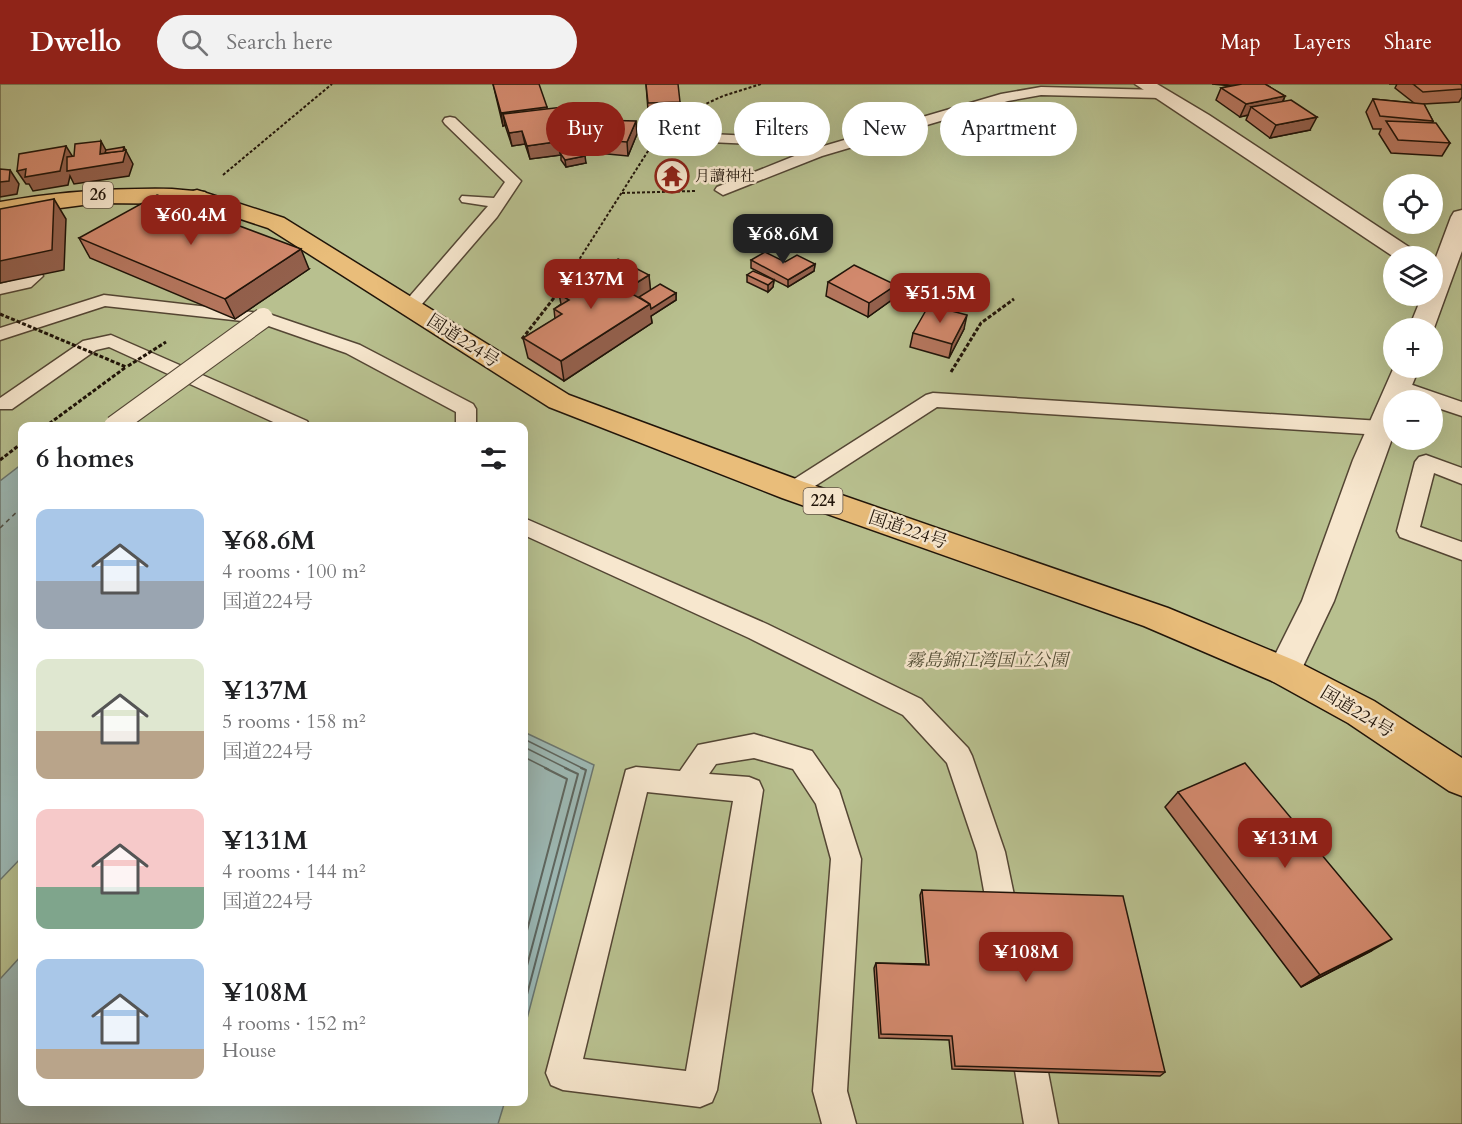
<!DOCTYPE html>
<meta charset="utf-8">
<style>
:root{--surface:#fff;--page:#f2f2f2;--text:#202124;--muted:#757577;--accent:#8f2418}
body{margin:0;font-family:Cardo,"Noto Serif JP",serif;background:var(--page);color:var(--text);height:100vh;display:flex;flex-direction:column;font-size:22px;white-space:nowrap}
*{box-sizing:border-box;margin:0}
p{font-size:20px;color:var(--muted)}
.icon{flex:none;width:33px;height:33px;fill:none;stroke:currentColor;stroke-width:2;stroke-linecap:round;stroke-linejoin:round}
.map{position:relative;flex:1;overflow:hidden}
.sheet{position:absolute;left:18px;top:338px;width:510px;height:684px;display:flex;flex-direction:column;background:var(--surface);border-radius:12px;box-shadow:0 6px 24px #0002}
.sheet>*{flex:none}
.guide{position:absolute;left:546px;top:18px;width:570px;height:54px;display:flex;gap:12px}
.tools{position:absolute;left:1383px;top:90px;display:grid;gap:12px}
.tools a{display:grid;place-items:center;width:60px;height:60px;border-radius:50%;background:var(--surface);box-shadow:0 6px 24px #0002;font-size:30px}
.price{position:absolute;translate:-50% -51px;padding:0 14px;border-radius:12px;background:var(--accent);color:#fff;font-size:20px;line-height:39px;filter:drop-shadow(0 2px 3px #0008)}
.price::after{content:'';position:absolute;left:50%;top:36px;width:18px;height:14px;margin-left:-9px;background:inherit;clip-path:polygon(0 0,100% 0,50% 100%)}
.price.current{background:#222;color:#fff}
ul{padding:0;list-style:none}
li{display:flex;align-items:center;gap:18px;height:150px;padding:0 18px}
li span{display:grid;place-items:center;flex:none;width:168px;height:120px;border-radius:12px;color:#555}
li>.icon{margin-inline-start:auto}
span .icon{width:72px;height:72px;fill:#fffc;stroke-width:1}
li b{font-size:26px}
h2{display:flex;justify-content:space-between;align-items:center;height:72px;padding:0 18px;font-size:26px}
.tag{padding:0 21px;border-radius:27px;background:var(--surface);box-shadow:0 6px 24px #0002;font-size:21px;line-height:54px}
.tag.current{background:var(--accent);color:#fff}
header{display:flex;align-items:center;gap:36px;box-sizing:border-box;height:84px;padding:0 30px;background:var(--accent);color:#fff}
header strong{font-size:28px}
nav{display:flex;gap:33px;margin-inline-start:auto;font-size:21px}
.search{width:420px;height:54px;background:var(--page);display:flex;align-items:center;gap:15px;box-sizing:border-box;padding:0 21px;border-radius:33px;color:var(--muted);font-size:22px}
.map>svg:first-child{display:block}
</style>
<header>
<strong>Dwello</strong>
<div class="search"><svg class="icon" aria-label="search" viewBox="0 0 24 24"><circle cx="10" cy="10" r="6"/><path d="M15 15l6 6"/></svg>Search here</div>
<nav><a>Map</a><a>Layers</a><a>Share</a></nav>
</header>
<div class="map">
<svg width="1462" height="1040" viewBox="0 0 1462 1040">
<rect width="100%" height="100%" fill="#f2dab4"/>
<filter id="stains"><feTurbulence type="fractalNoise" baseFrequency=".00333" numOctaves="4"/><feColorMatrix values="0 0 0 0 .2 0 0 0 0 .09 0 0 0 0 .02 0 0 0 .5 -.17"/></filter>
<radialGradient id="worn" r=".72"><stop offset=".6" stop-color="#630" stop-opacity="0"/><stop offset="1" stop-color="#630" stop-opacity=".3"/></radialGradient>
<path fill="#b8c08f" stroke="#6c6a4c" stroke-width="1.5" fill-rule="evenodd" d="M0 0H1462V1040H0ZM1394 100H1432V140H1394ZM1394 172H1432V212H1394ZM1394 244H1432V284H1394ZM1394 316H1432V356H1394ZM22 342H524V1017H22Z"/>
<g fill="#9db9b5" stroke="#6b7770" stroke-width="1.5">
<polygon points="22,380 22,773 0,796 0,397"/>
<polygon points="524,648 594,681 524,946"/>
<polygon points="22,871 22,1017 505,1017 498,1040 0,1040 0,895"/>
</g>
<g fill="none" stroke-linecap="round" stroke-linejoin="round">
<g stroke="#5e665f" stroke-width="1.5">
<polyline points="524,655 584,685"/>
<polyline points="524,663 568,685"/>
<polyline points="524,673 548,685"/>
</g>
<g stroke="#5e665f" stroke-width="2">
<polyline points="524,858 567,695 545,684"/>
<polyline points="524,893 578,690 565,684"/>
<polyline points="524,922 586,686 581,684"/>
</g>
<polyline stroke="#4c4e45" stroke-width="1.5" stroke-dasharray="4.5 4" stroke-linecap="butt" points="0,444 22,423"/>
<defs>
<g id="lane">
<polygon points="1041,3 1161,6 1168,10 1161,14 1041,11 1008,17 822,72 723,111 715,106 717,103 802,69 776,61 709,58 702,54 709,50 777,53 817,64 1001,10"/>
<polygon points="450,33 455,34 521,97 497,133 416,227 404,227 401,223 404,219 488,122 462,118 460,115 462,112 494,114 505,98 445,40 443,37 445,34"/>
<polygon points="34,187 40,188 43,192 31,203 0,210 0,200 19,195"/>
<polygon points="104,211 269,230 360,261 473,320 476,325 476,342 456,342 456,328 346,269 260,239 105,222 0,256 0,244"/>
<polygon points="111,251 307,337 310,342 282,342 109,263 96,266 12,325 0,325 0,314 83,257"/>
<path d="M1398 296 1462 318V332L1432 322V316C1419 316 1396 314 1388 302L1391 298Z"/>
<polygon points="933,309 1381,337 1388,339 1391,344 1388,349 1381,351 937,323 801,411 793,414 785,411 782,406 785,401 926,311"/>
<polygon points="1426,371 1462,384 1462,400 1434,389 1420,443 1462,458 1462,476 1400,453 1397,447 1415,378 1419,373"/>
<polygon points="524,434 767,540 921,615 968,664 972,672 1005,768 1020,840 1016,851 1005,855 994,851 990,840 977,768 947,679 903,631 749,554 524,451"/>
<path d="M754 650 812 667 839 706 861 775 847 1007 856 1040H822L813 1007 831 775 816 720 793 685 754 674 716 680 709 690 749 693 759 697 763 706 717 1006 712 1018 700 1023 563 1006 551 1001 546 989 626 686 636 683 680 687 698 661ZM647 708 733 717 686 987 583 975Z"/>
<polygon points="1026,941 1038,945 1042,957 1058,1040 1024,1040 1010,957 1014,945"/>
</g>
<g id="street">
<polygon points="1135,0 1157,0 1209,31 1415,167 1419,172 1394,173"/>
<polygon points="1462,126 1462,167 1434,244 1409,244 1422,212 1432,212 1432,184 1451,133 1454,128"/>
<polygon points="1394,283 1419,284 1406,316 1394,316 1394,349 1334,517 1296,597 1284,601 1272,597 1267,587 1302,517 1353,376"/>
</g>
<path id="primary" d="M172 105 205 108 208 113 205 118 197 120 98 119 0 132V118C57 108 114 104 172 105Z"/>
<polygon id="highway" points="197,106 284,134 569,311 804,398 1168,524 1296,577 1374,617 1462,674 1462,712 1449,707 1348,639 1272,597 1144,542 782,414 549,323 268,144 189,118 186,113 189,108"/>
</defs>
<use href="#lane" stroke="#544634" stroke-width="3"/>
<use href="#street" stroke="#544634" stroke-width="3"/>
<use href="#primary" stroke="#201409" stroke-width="3"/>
<use href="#highway" stroke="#201409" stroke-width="3"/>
<g stroke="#201409" stroke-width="2" stroke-dasharray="3 2" stroke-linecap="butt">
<polyline points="662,45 681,49"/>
<polyline points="223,91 332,0"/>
<polyline points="622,109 695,107"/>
<polyline points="577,179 662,45 690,27 723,12 761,0"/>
</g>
<g stroke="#201409" stroke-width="3" stroke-dasharray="4 2" stroke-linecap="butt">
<polyline points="522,255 557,210 578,177"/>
<polyline points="951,288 981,239 1014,215"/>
<polyline points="0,376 22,359"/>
</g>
<use href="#lane" fill="#f7e7ce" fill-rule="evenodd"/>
<use href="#street" fill="#f7e7ce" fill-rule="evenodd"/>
<use href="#primary" fill="#e9bd7a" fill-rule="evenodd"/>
<use href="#highway" fill="#e9bd7a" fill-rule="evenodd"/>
<defs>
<polyline id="lane-bridge" points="114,342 263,234"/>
</defs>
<use href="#lane-bridge" stroke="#544634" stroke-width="22" stroke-linecap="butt"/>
<g stroke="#201409" stroke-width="3" stroke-dasharray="4 2" stroke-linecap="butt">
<polyline points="0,230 126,283 46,342"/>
<polyline points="128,282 166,258"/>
</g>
<use href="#lane-bridge" stroke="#f7e7ce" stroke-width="20"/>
</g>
<g fill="#b5765e" stroke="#201409" stroke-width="1.5">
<polygon points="493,0 547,25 576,55 577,66 586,79 566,83 561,76 561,71 530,75 525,60 512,62 505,41 503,42"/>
<polygon points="646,0 680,18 680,25 648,26"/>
<polygon points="1212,0 1265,0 1285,12 1283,18 1310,46 1270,54 1246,36 1248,31 1240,33 1216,16 1221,4 1232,2"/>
<polygon points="1389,0 1460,0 1462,1 1462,13 1459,18 1424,20 1433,37 1432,39 1450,59 1442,72 1391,69 1379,50 1381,45 1373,45 1366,28 1373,15 1414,19 1395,4 1397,0"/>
<polygon points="637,50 628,72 587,68 585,55"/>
<polygon points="79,154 309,185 235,235 90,174"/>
<polygon points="751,176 815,180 814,187 788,203 751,184"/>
<polygon points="649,191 650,207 676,209 676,216 651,232 652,239 564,297 528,274 523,254 555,235 554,225 561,220 559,210"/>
<polygon points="747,191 774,196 773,203 768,208 747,198"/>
<polygon points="828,198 896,201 893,215 868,233 826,212"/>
<polygon points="964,245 949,274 910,263 913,249"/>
<polygon points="1178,708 1371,867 1301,903 1165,723"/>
<polygon points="922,806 1165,988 1160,992 952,985 949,956 879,954 874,884 876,879 926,880 920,811"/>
</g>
<g fill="#93604c" stroke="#201409" stroke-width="1.5">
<polygon points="1285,12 1279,25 1251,23 1248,31 1240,33 1246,20"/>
<polygon points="547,23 549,36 503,30 505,41 503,42 501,29"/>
<polygon points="1317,33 1310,46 1270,54 1276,41"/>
<polygon points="636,37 637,50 628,72 627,58"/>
<polygon points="522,47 525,60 512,62 509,49"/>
<polygon points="576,55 578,69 560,69 561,71 530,75 527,62"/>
<polygon points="101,57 108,70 124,63 133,80 129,92 74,100 70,92 68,101 33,107 29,100 26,100 17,87 66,62 74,75 100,70"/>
<polygon points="585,72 586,79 566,83 565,76"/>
<polygon points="10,86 19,100 17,110 0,113 0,98"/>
<polygon points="54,115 66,135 64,186 0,199 0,177"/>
<polygon points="301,165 309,185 235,235 225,215"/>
<polygon points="815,180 814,187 788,203 788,196"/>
<polygon points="649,191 651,211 634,222 625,206"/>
<polygon points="774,196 773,203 768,208 768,201"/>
<polygon points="896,201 893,215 868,233 869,219"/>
<polygon points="676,209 676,216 651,232 652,239 564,297 561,277 650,220"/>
<polygon points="967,231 964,245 949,274 952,260"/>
<polygon points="1392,855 1371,867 1301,903 1320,891"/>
</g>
<g fill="#d2896d" stroke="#201409" stroke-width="1.5">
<polygon points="493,0 539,0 547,23 501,29"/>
<polygon points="646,0 678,0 680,18 648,19"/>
<polygon points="1242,0 1265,0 1285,12 1246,20 1221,4"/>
<polygon points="1413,0 1460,0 1462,1 1462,5 1423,8"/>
<polygon points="1373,15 1424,20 1433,37 1380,32"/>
<polygon points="1291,16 1317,33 1276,41 1251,23"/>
<polygon points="563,23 576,55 527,62 522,47 509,49 503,30"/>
<polygon points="597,36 636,37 627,58 585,55"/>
<polygon points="1386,37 1436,39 1450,59 1398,56"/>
<polygon points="101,57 100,70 126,66 123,78 67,87 67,73 74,72 75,60"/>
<polygon points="66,62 60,87 25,93 26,85 17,87 19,70"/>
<polygon points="124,63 123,67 105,69 106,66"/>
<polygon points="580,65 585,72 565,76 560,69"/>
<polygon points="0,85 10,86 9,97 0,98"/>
<polygon points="157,111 301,165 225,215 79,154"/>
<polygon points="54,115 52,166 0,177 0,125"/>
<polygon points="765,168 785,178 797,171 815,180 788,196 751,176"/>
<polygon points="618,175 649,191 625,206 650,220 561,277 523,254 562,230 554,225 569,216 559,210"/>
<polygon points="854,181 896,201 869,219 828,198"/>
<polygon points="753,187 774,196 768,201 747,191"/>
<polygon points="660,200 676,209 651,225 650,220 639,213"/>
<polygon points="929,221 967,231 952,260 913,249"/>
<polygon points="1245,679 1392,855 1320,891 1178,708"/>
<polygon points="922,806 1123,812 1165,988 955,982 952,952 881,950 876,879 929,881"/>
</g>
<defs>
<symbol id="temple-ring" viewBox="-11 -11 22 22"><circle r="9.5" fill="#f7e7ce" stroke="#8f2418" stroke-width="1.5"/><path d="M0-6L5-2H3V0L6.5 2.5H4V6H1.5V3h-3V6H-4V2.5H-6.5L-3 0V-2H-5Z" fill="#8f2418"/></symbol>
</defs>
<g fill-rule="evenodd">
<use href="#temple-ring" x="653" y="73" width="38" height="38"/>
</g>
<g text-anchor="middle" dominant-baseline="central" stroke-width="5" stroke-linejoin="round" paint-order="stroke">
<g font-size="15" fill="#201409" stroke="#f7e7ce" text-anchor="start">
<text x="695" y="92">月讀神社</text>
</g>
<g fill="#f7e7ce" stroke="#605344" stroke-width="1.5">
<rect x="83" y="98" width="30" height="26" rx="4.5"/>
<rect x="803.5" y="404" width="39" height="26" rx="4.5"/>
</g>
<g font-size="16" font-weight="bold" fill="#201409">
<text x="98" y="111">26</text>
<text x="823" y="417">224</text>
</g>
<g font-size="18" fill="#201409" stroke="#f7e7ce">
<text transform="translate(463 257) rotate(33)">国道224号</text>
<text transform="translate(908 446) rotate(19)">国道224号</text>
<text transform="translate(1357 628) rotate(31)">国道224号</text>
</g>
<g font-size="18" font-style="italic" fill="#555038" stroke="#f7e7ce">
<text x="987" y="576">霧島錦江湾国立公園</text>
</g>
</g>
<rect width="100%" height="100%" filter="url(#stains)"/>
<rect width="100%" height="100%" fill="url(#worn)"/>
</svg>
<div class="tools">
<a><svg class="icon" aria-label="locate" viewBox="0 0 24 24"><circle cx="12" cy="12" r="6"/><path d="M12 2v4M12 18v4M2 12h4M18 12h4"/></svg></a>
<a><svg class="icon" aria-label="layers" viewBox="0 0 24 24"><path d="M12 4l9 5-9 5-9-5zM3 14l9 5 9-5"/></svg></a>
<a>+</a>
<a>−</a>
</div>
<b class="price" style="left:191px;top:162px">¥60.4M</b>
<b class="price current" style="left:783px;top:181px">¥68.6M</b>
<b class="price" style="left:591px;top:226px">¥137M</b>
<b class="price" style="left:940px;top:240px">¥51.5M</b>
<b class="price" style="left:1285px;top:785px">¥131M</b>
<b class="price" style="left:1026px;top:899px">¥108M</b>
<div class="guide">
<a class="tag current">Buy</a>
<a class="tag">Rent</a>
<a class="tag">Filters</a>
<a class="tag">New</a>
<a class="tag">Apartment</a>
</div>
<section class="sheet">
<h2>6 homes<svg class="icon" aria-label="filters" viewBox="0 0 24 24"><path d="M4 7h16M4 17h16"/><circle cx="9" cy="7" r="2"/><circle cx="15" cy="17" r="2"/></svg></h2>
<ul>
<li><span style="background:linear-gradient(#a9c7e8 60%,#9aa5b1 0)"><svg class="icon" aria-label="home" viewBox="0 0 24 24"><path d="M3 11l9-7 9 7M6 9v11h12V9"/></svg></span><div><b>¥68.6M</b><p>4 rooms · 100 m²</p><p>国道224号</p></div></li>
<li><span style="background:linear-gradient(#dfe7d0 60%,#b9a48a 0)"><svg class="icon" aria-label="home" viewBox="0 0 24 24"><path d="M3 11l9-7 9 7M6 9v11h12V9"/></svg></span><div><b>¥137M</b><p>5 rooms · 158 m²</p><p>国道224号</p></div></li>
<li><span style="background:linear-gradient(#f6c9c9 65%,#7fa58c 0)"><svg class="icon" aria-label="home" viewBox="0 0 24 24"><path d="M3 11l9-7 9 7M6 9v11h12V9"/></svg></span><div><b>¥131M</b><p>4 rooms · 144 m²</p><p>国道224号</p></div></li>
<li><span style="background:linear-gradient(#a9c7e8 75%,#b9a48a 0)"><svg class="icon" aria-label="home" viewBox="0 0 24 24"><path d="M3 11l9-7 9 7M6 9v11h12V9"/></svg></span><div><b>¥108M</b><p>4 rooms · 152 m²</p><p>House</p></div></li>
</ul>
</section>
</div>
